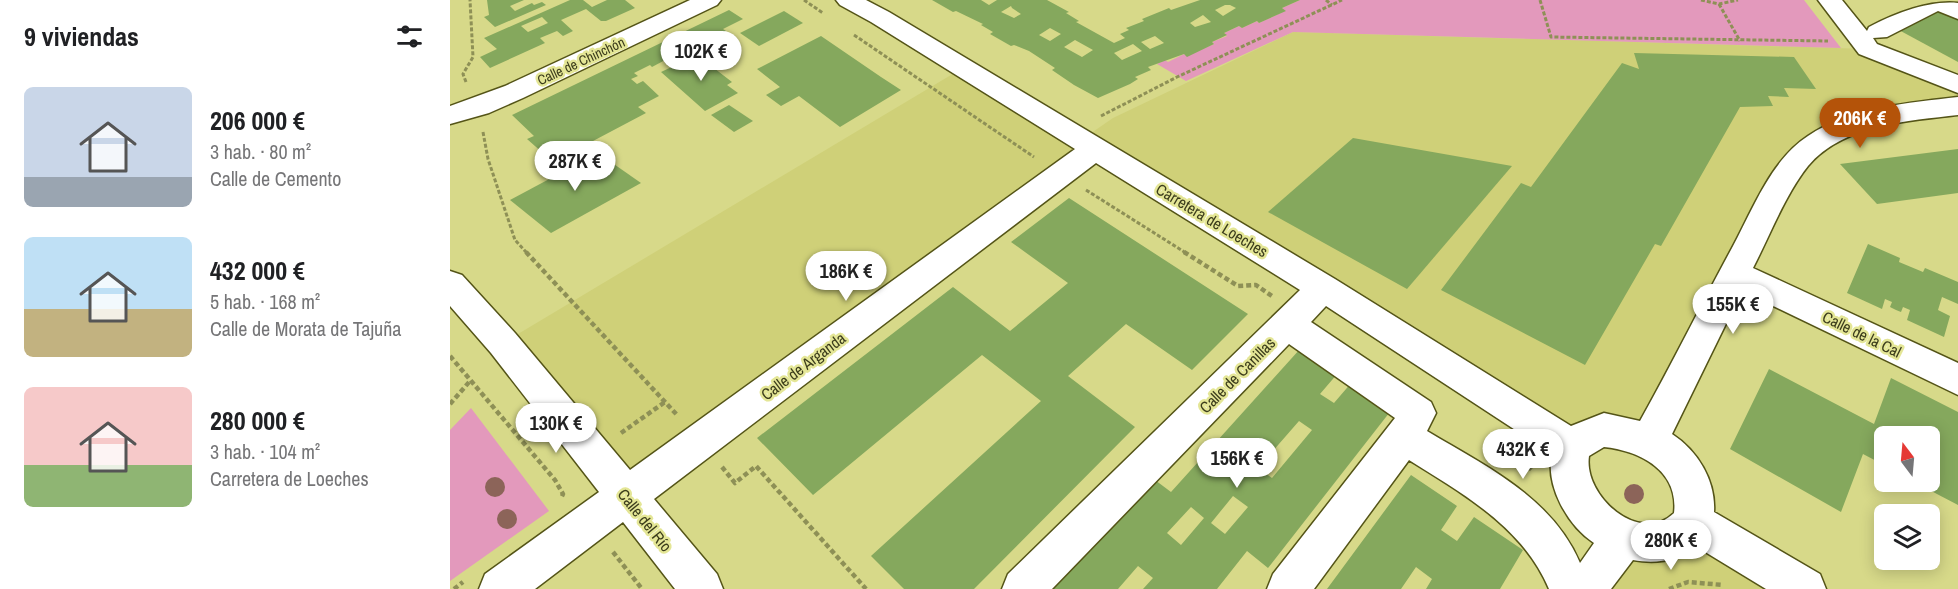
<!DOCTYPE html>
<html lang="es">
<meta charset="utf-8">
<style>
:root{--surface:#fff;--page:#f6f6f6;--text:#202124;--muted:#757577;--accent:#b45309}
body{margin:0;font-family:"Archivo Narrow",sans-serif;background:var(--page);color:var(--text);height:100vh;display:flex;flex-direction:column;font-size:22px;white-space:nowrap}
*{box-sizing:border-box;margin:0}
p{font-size:20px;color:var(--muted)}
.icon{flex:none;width:33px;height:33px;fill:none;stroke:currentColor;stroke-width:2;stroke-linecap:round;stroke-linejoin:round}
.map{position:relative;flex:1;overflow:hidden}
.sheet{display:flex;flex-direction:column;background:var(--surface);width:450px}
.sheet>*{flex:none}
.needle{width:39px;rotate:344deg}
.buttons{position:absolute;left:1424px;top:426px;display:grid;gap:12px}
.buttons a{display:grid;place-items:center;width:66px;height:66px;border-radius:9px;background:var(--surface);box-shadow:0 3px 15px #0003;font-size:30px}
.price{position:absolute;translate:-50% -51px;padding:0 14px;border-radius:21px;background:#fff;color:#222;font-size:20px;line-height:39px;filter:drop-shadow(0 2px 3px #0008)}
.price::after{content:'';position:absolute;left:50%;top:36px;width:18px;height:14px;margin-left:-9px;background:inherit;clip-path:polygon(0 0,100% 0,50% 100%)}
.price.on{background:var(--accent);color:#fff}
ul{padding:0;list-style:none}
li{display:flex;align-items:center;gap:18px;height:150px;padding:0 24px}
li span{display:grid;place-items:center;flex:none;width:168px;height:120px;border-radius:9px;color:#555}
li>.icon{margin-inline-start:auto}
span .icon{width:72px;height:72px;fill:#fffc;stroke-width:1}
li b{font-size:26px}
h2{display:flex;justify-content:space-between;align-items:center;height:72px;padding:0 24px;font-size:26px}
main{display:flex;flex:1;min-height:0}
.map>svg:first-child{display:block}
</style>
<main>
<section class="sheet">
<h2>9 viviendas<svg class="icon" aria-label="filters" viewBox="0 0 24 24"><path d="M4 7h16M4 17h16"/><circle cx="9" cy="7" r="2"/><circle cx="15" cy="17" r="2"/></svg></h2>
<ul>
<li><span style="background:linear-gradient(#c9d6e8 75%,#9aa5b1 0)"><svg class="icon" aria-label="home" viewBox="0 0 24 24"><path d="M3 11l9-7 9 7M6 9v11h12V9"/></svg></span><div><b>206 000 €</b><p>3 hab. · 80 m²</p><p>Calle de Cemento</p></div></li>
<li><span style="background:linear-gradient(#bfe0f5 60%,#c2b280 0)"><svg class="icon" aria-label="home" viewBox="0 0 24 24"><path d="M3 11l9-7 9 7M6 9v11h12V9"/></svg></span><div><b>432 000 €</b><p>5 hab. · 168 m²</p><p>Calle de Morata de Tajuña</p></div></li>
<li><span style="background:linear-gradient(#f6c9c9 65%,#8fb573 0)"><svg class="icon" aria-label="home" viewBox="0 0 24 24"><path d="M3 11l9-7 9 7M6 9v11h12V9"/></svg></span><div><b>280 000 €</b><p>3 hab. · 104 m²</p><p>Carretera de Loeches</p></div></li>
</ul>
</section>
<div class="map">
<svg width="1508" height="589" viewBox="0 0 1508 589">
<rect width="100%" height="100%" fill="#d7d989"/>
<g fill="#cfd078">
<polygon points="843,32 1418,49 1508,85 1508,106 1441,115 1351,155 1200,440 1135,437 645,149 175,495 53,343 511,69 631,140 663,118"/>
<polygon points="1231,534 1355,589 1137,589 1149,571"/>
</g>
<g fill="#e399bc">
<polygon points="850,0 1354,0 1391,48 843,32 736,81 707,64 715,60 718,62 734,54 737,56 764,44 762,42 777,36 774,33 789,26 792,28 807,21 809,23 835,11 832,8"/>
<polygon points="21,408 99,511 0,581 0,430"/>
</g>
<g fill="#85a85d" fill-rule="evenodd">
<polygon points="37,0 74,0 60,6 65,11 82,3 84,5 92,2 96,5 45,27 34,17 39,15"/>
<path d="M120 0H133L142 7 157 0H175L185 8 156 21H151L136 9 111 20 123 31 113 36 107 31 90 38 95 43 40 68 30 57 47 49 34 38ZM92 17 98 23 78 32 71 26Z"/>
<path d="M482 0H531L539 5 547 0H597L619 12 616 13 629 21 626 22 664 43 675 38 670 34 679 30 676 28 694 21 692 19 719 8 721 10 750 0H850L832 8 836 11 809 23 807 21 792 28 789 26 774 33 777 35 762 42 764 44 737 57 734 54 698 67 701 70 685 77 688 79 680 84 648 98 624 85 602 70 605 68 579 51 564 45 561 46 540 34 543 32 531 25 533 24 506 11 503 12ZM775 5H780L786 8 773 16 765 10ZM561 6 562 8 571 14 564 18 551 12ZM753 15 761 22 745 27 740 23ZM600 28 611 34 600 41 589 35ZM705 36 714 43 700 49 691 42ZM625 40 643 50 632 57 614 47ZM683 44 692 51 672 60 664 53Z"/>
<polygon points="1493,6 1508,13 1508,62 1447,29"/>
<polygon points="279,10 293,19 273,29 276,31 264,37 262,35 202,67 200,65 184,73 188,76 181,79 187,84 193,81 209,96 188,107 196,113 126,150 118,142 94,154 77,139 84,136 62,115"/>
<polygon points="334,11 353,23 309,46 290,33"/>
<polygon points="371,36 431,77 451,90 390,127 349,96 331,106 316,95 330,87 307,69"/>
<polygon points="1184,53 1344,57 1366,89 1334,88 1339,97 1318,96 1323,106 1290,107 1211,246 1205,244 1135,365 991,290 1071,183 1081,187 1172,63 1189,69"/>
<polygon points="247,55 282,82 277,85 288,93 255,111 211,72"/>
<polygon points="279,105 303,121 284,132 261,115"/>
<polygon points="903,138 1062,166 957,289 818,212"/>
<polygon points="1508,149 1508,193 1427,204 1390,164"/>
<polygon points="148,153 191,183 101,233 60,200"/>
<polygon points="619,198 798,314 742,370 676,324 618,376 685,427 524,589 454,589 421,556 591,401 532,355 363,495 307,438 503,287 560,331 618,283 561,242"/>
<polygon points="1418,244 1450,258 1449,262 1473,272 1475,268 1508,282 1508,304 1492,297 1488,310 1500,316 1494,337 1457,320 1460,310 1453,307 1451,312 1446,310 1440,307 1442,302 1435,299 1432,309 1397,293"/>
<path d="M850 349 888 373 870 394 884 403 902 382 943 408 818 568 797 551 767 589H693L703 578 688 566 668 589H597L701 477 721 492ZM849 421 862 430 822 478 808 468ZM783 496 798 507 775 534 761 523ZM741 507 754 518 731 545 717 533Z"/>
<polygon points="1319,369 1424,424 1441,378 1508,412 1508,505 1464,482 1479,482 1479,436 1434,436 1434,465 1413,454 1391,512 1280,449"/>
<polygon points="961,475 1007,506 991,530 1007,541 1024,517 1073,550 1050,589 976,589 982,579 966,567 951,589 877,589"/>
</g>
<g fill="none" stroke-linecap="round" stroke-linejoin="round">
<defs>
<g id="minor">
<polygon points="240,0 271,0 267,5 73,98 39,113 0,124 0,106 55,86"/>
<path d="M386 0H416L439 12 885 279 1121 426 1154 413 1190 421C1222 364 1251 305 1282 248 1303 209 1321 160 1358 136 1401 107 1458 103 1508 97V115C1459 121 1393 124 1358 166 1335 195 1320 235 1303 268L1508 363V395L1292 291 1222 434C1248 451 1266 481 1264 512L1370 574 1376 589H1316L1247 547C1228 561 1205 564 1183 560L1161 589H1099C1073 527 1013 494 959 460L864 589H817L823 574 945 418 839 344 602 589H552L558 574 850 290 646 163 204 499 267 574 273 589H225L173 522 85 589H29L35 574 149 492 41 353 0 306V271L12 275 65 333 180 470 625 149 421 22 390 5ZM876 306 1102 454C1095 486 1118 526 1144 543L1130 563C1102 497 1035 466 977 431L986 413 981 402 861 322ZM1154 447C1191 451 1229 471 1224 513 1190 546 1133 496 1139 456Z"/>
<path d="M1368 0H1392L1417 31 1419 27C1444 14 1479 0 1508 3V19L1488 11 1437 37 1423 38 1427 44 1508 75V93L1409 54Z"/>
</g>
</defs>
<use href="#minor" stroke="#545417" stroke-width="3"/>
<g stroke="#8e9056" stroke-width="3" stroke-dasharray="4 2" stroke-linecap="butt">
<polyline points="354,0 373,13"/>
<polyline points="876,0 882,5"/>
<polyline points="1090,0 1101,37 1378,41"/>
<polyline points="1251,0 1269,4 1288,0"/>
<polyline points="1269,4 1290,41"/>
<polyline points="404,35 584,157"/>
<polyline points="16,82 13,74 23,57 20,0"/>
<polyline points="651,116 727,77 892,0"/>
<polyline points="33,132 38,159 65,240 77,253"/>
<polyline points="636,190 736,253"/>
</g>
<g stroke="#8e9056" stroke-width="4.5" stroke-dasharray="5 3" stroke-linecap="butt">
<polyline points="76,252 228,416"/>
<polyline points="734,252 788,286 806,285 822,296"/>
<polyline points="0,356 105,480 113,494 111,498"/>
<polyline points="0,404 20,381"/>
<polyline points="171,433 215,402"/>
<polyline points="1060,450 1083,471"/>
<polyline points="272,467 285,483 306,466 416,589"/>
<polyline points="163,552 192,589"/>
<polyline points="4,589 13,582"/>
<polyline points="1219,589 1238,582 1273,585"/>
</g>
<use href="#minor" fill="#fff" fill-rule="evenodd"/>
</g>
<g fill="#8c6459">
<circle cx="45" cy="487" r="10"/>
<circle cx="1184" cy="494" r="10"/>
<circle cx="57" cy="519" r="10"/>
</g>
<g text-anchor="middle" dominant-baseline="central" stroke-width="5" stroke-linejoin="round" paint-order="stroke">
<g font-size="14" fill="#3c3d1c" stroke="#e4e696">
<text transform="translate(131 61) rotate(-25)">Calle de Chinchón</text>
</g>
<g font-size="16" fill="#3c3d1c" stroke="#e4e696">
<text transform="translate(762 220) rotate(31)">Carretera de Loeches</text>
<text transform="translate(1412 334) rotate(26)">Calle de la Cal</text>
<text transform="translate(353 366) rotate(-37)">Calle de Arganda</text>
<text transform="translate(787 375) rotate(-45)">Calle de Canillas</text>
<text transform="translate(195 520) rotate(51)">Calle del Río</text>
</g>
</g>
</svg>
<div class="buttons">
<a><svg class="needle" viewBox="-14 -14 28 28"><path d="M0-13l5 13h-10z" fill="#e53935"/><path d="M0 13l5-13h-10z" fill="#757577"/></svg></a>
<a><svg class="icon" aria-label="layers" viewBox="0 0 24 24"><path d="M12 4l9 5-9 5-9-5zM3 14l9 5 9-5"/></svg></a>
</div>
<b class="price" style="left:251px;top:82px">102K €</b>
<b class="price on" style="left:1410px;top:149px">206K €</b>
<b class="price" style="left:125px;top:192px">287K €</b>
<b class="price" style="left:396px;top:302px">186K €</b>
<b class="price" style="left:1283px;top:335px">155K €</b>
<b class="price" style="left:106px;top:454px">130K €</b>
<b class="price" style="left:1073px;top:480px">432K €</b>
<b class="price" style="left:787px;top:489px">156K €</b>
<b class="price" style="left:1221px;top:571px">280K €</b>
</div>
</main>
